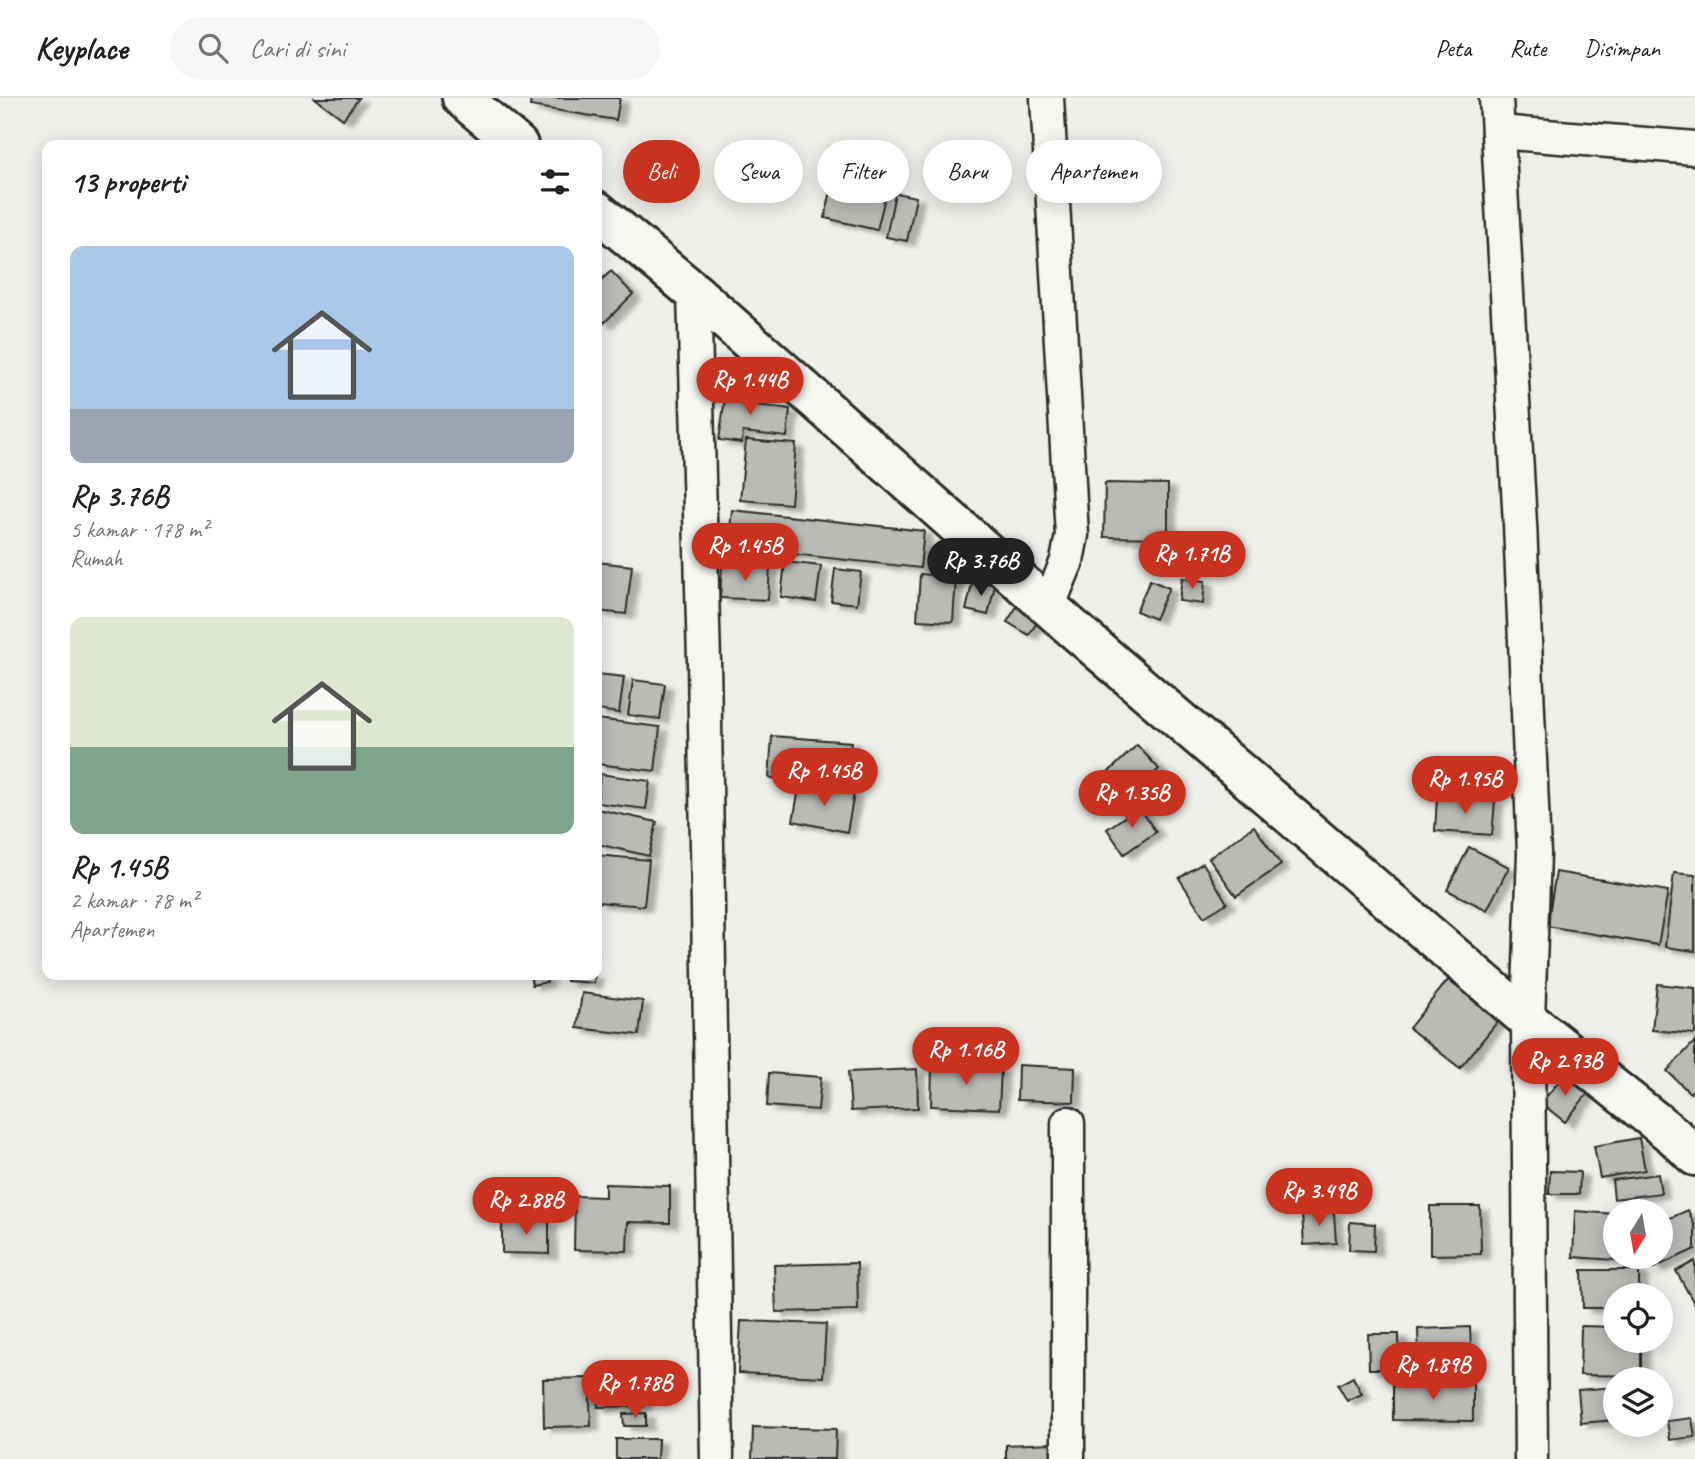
<!DOCTYPE html>
<html lang="id">
<meta charset="utf-8">
<style>
:root{--surface:#fff;--page:#f6f6f6;--text:#202124;--muted:#757577;--line:#e0e0e0;--accent:#c8321e}
body{margin:0;font-family:Caveat,sans-serif;background:var(--page);color:var(--text);height:100vh;display:flex;flex-direction:column;font-size:26px;white-space:nowrap}
*{box-sizing:border-box;margin:0}
p{font-size:23px;color:var(--muted)}
.icon{flex:none;width:38px;height:38px;fill:none;stroke:currentColor;stroke-width:2;stroke-linecap:round;stroke-linejoin:round}
.map{position:relative;flex:1;overflow:hidden}
.sheet{position:absolute;left:42px;top:42px;width:560px;height:840px;display:flex;flex-direction:column;background:var(--surface);border-radius:14px;box-shadow:0 4px 18px #0003}
.sheet>*{flex:none}
.banner{position:absolute;left:623px;top:42px;width:665px;height:63px;display:flex;gap:14px}
.needle{width:46px;rotate:191deg}
.tools{position:absolute;left:1603px;top:1101px;display:grid;gap:14px}
.tools a{display:grid;place-items:center;width:70px;height:70px;border-radius:50%;background:var(--surface);box-shadow:0 4px 18px #0003;font-size:35px}
.price{position:absolute;translate:-50% -60px;padding:0 16px;border-radius:24px;background:var(--accent);color:#fff;font-size:23px;line-height:46px;filter:drop-shadow(0 2px 4px #0008)}
.price::after{content:'';position:absolute;left:50%;top:42px;width:21px;height:16px;margin-left:-10px;background:inherit;clip-path:polygon(0 0,100% 0,50% 100%)}
.price.current{background:#222;color:#fff}
ul{padding:0;list-style:none}
li{display:grid;align-content:center;gap:14px;height:371px;padding:0 28px}
li span{display:grid;place-items:center;height:217px;border-radius:14px;color:#555}
li>.icon{margin-inline-start:auto}
span .icon{width:126px;height:126px;fill:#fffc;stroke-width:1}
li b{font-size:30px}
h2{display:flex;justify-content:space-between;align-items:center;height:84px;padding:0 28px;font-size:30px}
.pill{padding:0 24px;border-radius:32px;background:var(--surface);box-shadow:0 4px 18px #0003;font-size:24px;line-height:63px}
.pill.current{background:var(--accent);color:#fff}
header{display:flex;align-items:center;gap:42px;box-sizing:border-box;height:98px;padding:0 35px;background:var(--surface);border-bottom:2px solid var(--line)}
header strong{font-size:33px}
nav{display:flex;gap:38px;margin-inline-start:auto;font-size:24px}
.search{width:490px;height:63px;background:var(--page);display:flex;align-items:center;gap:18px;box-sizing:border-box;padding:0 24px;border-radius:38px;color:var(--muted);font-size:26px}
.map>svg:first-child{display:block}
</style>
<header>
<strong>Keyplace</strong>
<div class="search"><svg class="icon" aria-label="search" viewBox="0 0 24 24"><circle cx="10" cy="10" r="6"/><path d="M15 15l6 6"/></svg>Cari di sini</div>
<nav><a>Peta</a><a>Rute</a><a>Disimpan</a></nav>
</header>
<div class="map">
<svg width="1695" height="1361" viewBox="0 0 1695 1361">
<defs>
<filter id="shadow"><feDropShadow dx="8" dy="4.5" stdDeviation="2" flood-color="#0004"/></filter>
</defs>
<rect width="100%" height="100%" fill="#eeeeea"/>
<filter id="ink" filterUnits="userSpaceOnUse"><feTurbulence type="fractalNoise" baseFrequency=".0143" numOctaves="2"/><feDisplacementMap in="SourceGraphic" scale="14" xChannelSelector="R" yChannelSelector="G"/><feConvolveMatrix kernelMatrix="1 2 1 2 8 2 1 2 1" color-interpolation-filters="sRGB"/></filter>
<g filter="url(#ink)">
<g fill="#babab7" stroke="#2b2b2b" stroke-width="2" filter="url(#shadow)">
<polygon points="315,0 359,0 343,21"/>
<polygon points="531,0 620,0 616,22 530,8"/>
<polygon points="834,79 887,91 877,132 825,120"/>
<polygon points="895,95 916,99 907,143 886,139"/>
<polygon points="611,173 633,196 604,225 597,218 597,186"/>
<polygon points="727,286 750,289 747,306 790,311 787,339 743,334 742,345 719,342"/>
<polygon points="746,342 796,346 791,406 740,402"/>
<polygon points="1105,385 1168,386 1168,440 1104,439"/>
<polygon points="732,412 924,433 920,470 728,449"/>
<polygon points="597,464 632,468 626,516 597,513"/>
<polygon points="785,464 821,468 816,504 781,499"/>
<polygon points="722,467 770,469 768,502 720,500"/>
<polygon points="835,471 861,474 857,506 831,503"/>
<polygon points="920,476 956,479 953,524 917,522"/>
<polygon points="1182,480 1205,483 1203,506 1179,503"/>
<polygon points="973,482 995,487 988,517 966,512"/>
<polygon points="1150,482 1169,490 1155,521 1136,513"/>
<polygon points="1021,502 1043,515 1029,537 1007,524"/>
<polygon points="597,576 624,579 619,615 597,612"/>
<polygon points="633,582 665,586 660,621 628,617"/>
<polygon points="597,621 660,629 655,673 597,666"/>
<polygon points="772,638 851,644 847,686 769,680"/>
<polygon points="1137,647 1159,671 1119,709 1096,686"/>
<polygon points="600,676 650,683 646,711 597,705"/>
<polygon points="800,685 854,696 847,734 793,723"/>
<polygon points="1437,699 1495,703 1492,737 1435,733"/>
<polygon points="1139,709 1156,734 1124,756 1107,731"/>
<polygon points="597,711 657,724 649,758 597,746"/>
<polygon points="1254,728 1281,767 1236,798 1209,760"/>
<polygon points="1469,749 1509,769 1487,812 1447,792"/>
<polygon points="597,757 649,762 644,808 597,804"/>
<polygon points="1203,765 1227,805 1204,819 1179,780"/>
<polygon points="1556,774 1668,793 1658,847 1547,828"/>
<polygon points="1674,775 1695,777 1695,853 1665,849"/>
<polygon points="530,877 545,877 547,884 532,887"/>
<polygon points="566,877 595,877 594,885 566,883"/>
<polygon points="1448,882 1499,922 1460,970 1409,930"/>
<polygon points="1657,886 1695,890 1695,936 1652,932"/>
<polygon points="582,895 643,903 639,937 577,930"/>
<polygon points="1695,943 1695,990 1690,995 1667,973"/>
<polygon points="1018,967 1075,970 1074,1004 1017,1002"/>
<polygon points="932,968 1001,971 999,1011 931,1008"/>
<polygon points="917,971 918,1010 851,1013 848,974"/>
<polygon points="769,975 821,979 818,1012 767,1008"/>
<polygon points="1564,977 1588,995 1565,1024 1541,1005"/>
<polygon points="1639,1040 1645,1072 1600,1080 1594,1048"/>
<polygon points="1550,1073 1580,1074 1579,1096 1549,1096"/>
<polygon points="1658,1076 1661,1095 1614,1101 1612,1082"/>
<polygon points="605,1086 670,1088 670,1125 628,1124 627,1153 574,1152 575,1098 605,1099"/>
<polygon points="1430,1108 1480,1108 1481,1156 1430,1157"/>
<polygon points="1688,1112 1695,1128 1695,1151 1654,1170 1649,1158 1661,1158 1661,1124"/>
<polygon points="1575,1113 1615,1116 1615,1158 1629,1158 1629,1163 1573,1159"/>
<polygon points="1334,1114 1336,1145 1304,1147 1302,1116"/>
<polygon points="502,1122 549,1123 549,1156 502,1155"/>
<polygon points="1350,1124 1375,1126 1374,1153 1349,1152"/>
<polygon points="1695,1163 1695,1207 1676,1173"/>
<polygon points="857,1165 858,1212 776,1214 774,1167"/>
<polygon points="1582,1172 1639,1172 1639,1197 1615,1197 1615,1210 1583,1210"/>
<polygon points="741,1223 826,1226 823,1279 738,1275"/>
<polygon points="1581,1228 1615,1229 1615,1242 1641,1242 1641,1278 1580,1277"/>
<polygon points="1470,1229 1472,1270 1419,1272 1418,1231"/>
<polygon points="1368,1236 1399,1236 1399,1271 1369,1271"/>
<polygon points="1353,1279 1362,1296 1347,1303 1338,1287"/>
<polygon points="589,1280 591,1328 544,1329 543,1281"/>
<polygon points="597,1283 643,1283 644,1308 598,1309"/>
<polygon points="1393,1285 1473,1286 1473,1323 1393,1322"/>
<polygon points="1615,1289 1615,1322 1581,1325 1578,1292"/>
<polygon points="646,1315 646,1328 624,1328 623,1316"/>
<polygon points="1692,1320 1695,1339 1670,1342 1667,1323"/>
<polygon points="753,1329 836,1331 835,1361 752,1361"/>
<polygon points="616,1341 658,1341 657,1361 616,1361"/>
<polygon points="1051,1345 1051,1361 1006,1361 1006,1347"/>
</g>
<g fill="none" stroke-linecap="round" stroke-linejoin="round">
<defs>
<g id="street">
<polyline points="1047,0 1072,437 1067,463 1048,509"/>
<polyline points="1496,0 1520,426 1534,755 1528,922 1531,1361"/>
<polyline points="1498,34 1695,50"/>
<polyline points="694,194 704,563 717,1361"/>
<polyline points="1068,1025 1068,1361"/>
</g>
<g id="highway">
<polyline points="462,0 518,47"/>
<polyline points="597,113 694,194 1069,527 1528,922 1674,1038 1695,1058"/>
</g>
</defs>
<use href="#street" stroke="#2b2b2b" stroke-width="37"/>
<use href="#highway" stroke="#2b2b2b" stroke-width="44"/>
<use href="#street" stroke="#f6f6f2" stroke-width="32"/>
<use href="#highway" stroke="#f6f6f2" stroke-width="38"/>
</g>
</g>
</svg>
<div class="tools">
<a><svg class="needle" viewBox="-14 -14 28 28"><path d="M0-13l5 13h-10z" fill="#e53935"/><path d="M0 13l5-13h-10z" fill="#757577"/></svg></a>
<a><svg class="icon" aria-label="locate" viewBox="0 0 24 24"><circle cx="12" cy="12" r="6"/><path d="M12 2v4M12 18v4M2 12h4M18 12h4"/></svg></a>
<a><svg class="icon" aria-label="layers" viewBox="0 0 24 24"><path d="M12 4l9 5-9 5-9-5zM3 14l9 5 9-5"/></svg></a>
</div>
<b class="price" style="left:750px;top:319px">Rp 1.44B</b>
<b class="price" style="left:745px;top:485px">Rp 1.45B</b>
<b class="price" style="left:1192px;top:493px">Rp 1.71B</b>
<b class="price current" style="left:981px;top:500px">Rp 3.76B</b>
<b class="price" style="left:824px;top:710px">Rp 1.45B</b>
<b class="price" style="left:1465px;top:718px">Rp 1.95B</b>
<b class="price" style="left:1132px;top:732px">Rp 1.35B</b>
<b class="price" style="left:966px;top:989px">Rp 1.16B</b>
<b class="price" style="left:1565px;top:1000px">Rp 2.93B</b>
<b class="price" style="left:1319px;top:1130px">Rp 3.49B</b>
<b class="price" style="left:526px;top:1139px">Rp 2.88B</b>
<b class="price" style="left:1433px;top:1304px">Rp 1.89B</b>
<b class="price" style="left:635px;top:1322px">Rp 1.78B</b>
<div class="banner">
<a class="pill current">Beli</a>
<a class="pill">Sewa</a>
<a class="pill">Filter</a>
<a class="pill">Baru</a>
<a class="pill">Apartemen</a>
</div>
<section class="sheet">
<h2>13 properti<svg class="icon" aria-label="filters" viewBox="0 0 24 24"><path d="M4 7h16M4 17h16"/><circle cx="9" cy="7" r="2"/><circle cx="15" cy="17" r="2"/></svg></h2>
<ul>
<li><span style="background:linear-gradient(#a9c7e8 75%,#9aa5b1 0)"><svg class="icon" aria-label="home" viewBox="0 0 24 24"><path d="M3 11l9-7 9 7M6 9v11h12V9"/></svg></span><div><b>Rp 3.76B</b><p>5 kamar · 178 m²</p><p>Rumah</p></div></li>
<li><span style="background:linear-gradient(#dfe7d0 60%,#7fa58c 0)"><svg class="icon" aria-label="home" viewBox="0 0 24 24"><path d="M3 11l9-7 9 7M6 9v11h12V9"/></svg></span><div><b>Rp 1.45B</b><p>2 kamar · 78 m²</p><p>Apartemen</p></div></li>
</ul>
</section>
</div>
